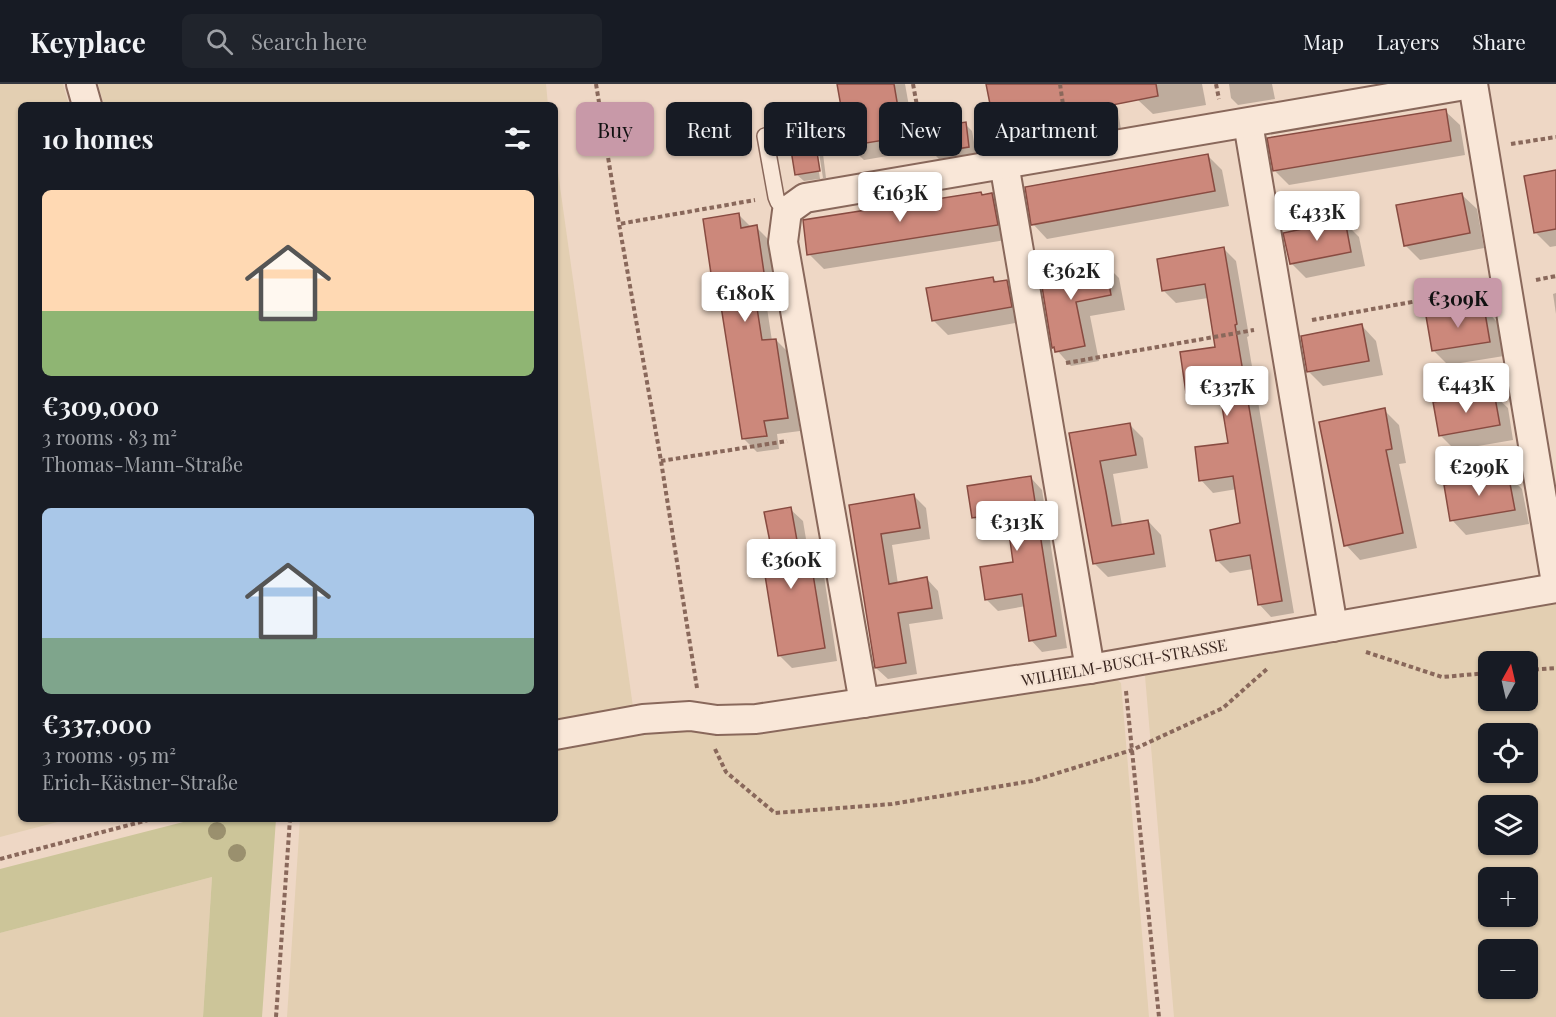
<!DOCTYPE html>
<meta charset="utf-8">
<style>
:root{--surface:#171b24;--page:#20242c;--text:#f1f3f6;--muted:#9ea1a6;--line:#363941;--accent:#c899a8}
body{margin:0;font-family:"Playfair Display",serif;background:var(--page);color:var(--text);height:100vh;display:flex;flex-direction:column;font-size:22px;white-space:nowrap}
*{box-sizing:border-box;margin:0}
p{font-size:20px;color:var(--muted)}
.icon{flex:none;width:33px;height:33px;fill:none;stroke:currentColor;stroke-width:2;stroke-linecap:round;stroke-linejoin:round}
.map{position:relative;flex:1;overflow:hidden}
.panel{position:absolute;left:18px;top:18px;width:540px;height:720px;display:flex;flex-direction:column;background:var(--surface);border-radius:9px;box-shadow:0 2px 4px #0004}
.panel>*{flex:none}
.hud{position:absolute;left:576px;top:18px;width:570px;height:54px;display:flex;gap:12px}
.needle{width:39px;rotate:8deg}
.fabs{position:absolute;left:1478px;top:567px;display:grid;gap:12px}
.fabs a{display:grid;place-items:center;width:60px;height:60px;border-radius:9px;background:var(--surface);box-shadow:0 2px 4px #0004;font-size:30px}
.price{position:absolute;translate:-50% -51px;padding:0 14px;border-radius:6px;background:#fff;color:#222;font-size:20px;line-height:39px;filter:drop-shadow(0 2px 3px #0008)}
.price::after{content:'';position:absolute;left:50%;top:36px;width:18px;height:14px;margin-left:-9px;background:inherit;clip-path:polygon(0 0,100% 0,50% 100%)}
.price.current{background:var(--accent);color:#111}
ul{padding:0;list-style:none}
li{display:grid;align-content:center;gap:12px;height:318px;padding:0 24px}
li span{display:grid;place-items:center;height:186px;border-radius:9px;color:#555}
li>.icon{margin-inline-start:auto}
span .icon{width:108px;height:108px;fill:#fffc;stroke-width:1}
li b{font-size:26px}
h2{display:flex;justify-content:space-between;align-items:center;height:72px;padding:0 24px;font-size:26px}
.tag{padding:0 21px;border-radius:9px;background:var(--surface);box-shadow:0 2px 4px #0004;font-size:21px;line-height:54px}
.tag.current{background:var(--accent);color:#111}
header{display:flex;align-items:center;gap:36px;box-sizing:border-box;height:84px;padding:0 30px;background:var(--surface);border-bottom:2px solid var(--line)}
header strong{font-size:28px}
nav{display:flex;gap:33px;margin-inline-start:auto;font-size:21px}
.search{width:420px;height:54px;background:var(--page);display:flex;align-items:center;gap:15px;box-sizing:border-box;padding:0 21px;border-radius:9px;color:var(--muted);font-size:22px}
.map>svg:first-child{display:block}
</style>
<header>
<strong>Keyplace</strong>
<div class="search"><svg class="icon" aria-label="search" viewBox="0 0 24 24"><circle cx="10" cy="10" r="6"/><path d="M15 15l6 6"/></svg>Search here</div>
<nav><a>Map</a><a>Layers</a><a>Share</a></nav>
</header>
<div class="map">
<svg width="1556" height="933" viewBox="0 0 1556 933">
<rect width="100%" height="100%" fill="#eed7c5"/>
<g fill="#e3cfb2" fill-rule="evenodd">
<polygon points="0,0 63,0 69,21 21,21 21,735 69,735 0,753"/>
<polygon points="98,0 546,0 548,21 104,21"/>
<polygon points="555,67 633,623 555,636"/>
<path d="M1556 498V933H1174L1145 592 1166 563ZM1488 578H1527V616H1488ZM1488 650H1527V688H1488ZM1488 722H1527V760H1488ZM1488 794H1527V832H1488ZM1488 866H1527V904H1488Z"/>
<polygon points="1092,575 1121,599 1149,933 287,933 300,735 555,735 555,666"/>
<polygon points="212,793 203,933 0,933 0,849"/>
</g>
<polygon fill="#ccc599" points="195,735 276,735 262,933 203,933 212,793 0,849 0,785"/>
<g fill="#0003" fill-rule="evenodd">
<polygon points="839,0 905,0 917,67 864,76 849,62"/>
<polygon points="987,0 1054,0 1062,44 1010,54 995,39"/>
<polygon points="1135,0 1202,0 1206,21 1153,30 1138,16"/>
<polygon points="1229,0 1272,0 1275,15 1238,21 1231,14"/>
<polygon points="1110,16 1117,23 1121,45 1084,51 1077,44"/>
<polygon points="1445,27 1460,41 1465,71 1289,101 1274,86"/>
<polygon points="965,40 972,47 976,69 939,75 932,68"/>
<path d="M816 63 823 70 826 94 804 97 796 90ZM816 69H819L823 94 820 95Z"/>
<polygon points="1207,71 1222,86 1229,122 1047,155 1033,140"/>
<polygon points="1556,88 1556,162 1550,163 1535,148"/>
<polygon points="981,110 983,112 992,110 1007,125 1012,155 824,185 809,170"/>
<polygon points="1462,111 1477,125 1484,164 1420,176 1405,161"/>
<polygon points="739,131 751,143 756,143 769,156 779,222 767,224 772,257 776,256 789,269 800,347 777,350 779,365 757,368 743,354 722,222 716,216"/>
<polygon points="1344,138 1359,153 1365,182 1306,194 1291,179"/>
<polygon points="1224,165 1236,177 1249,252 1247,253 1294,529 1271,533 1259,520 1253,485 1230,489 1218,477 1242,441 1237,405 1213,409 1201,396 1229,360 1223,317 1200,320 1188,308 1216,264 1208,214 1176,219 1164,207"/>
<polygon points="1104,179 1119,194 1125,226 1090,232 1099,277 1071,282 1054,263 1041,191"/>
<polygon points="993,194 998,199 1007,197 1021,212 1026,237 948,251 933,236"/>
<polygon points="1556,209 1556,230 1553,210"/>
<polygon points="1484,224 1498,239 1504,272 1448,281 1433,266"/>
<polygon points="1362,242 1376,257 1383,291 1323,302 1308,287"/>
<polygon points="1493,310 1508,324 1513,356 1455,366 1440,351"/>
<polygon points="1384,326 1399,341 1406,379 1399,380 1417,464 1360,476 1346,461"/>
<polygon points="1129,340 1143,354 1148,384 1113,390 1122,441 1148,437 1161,451 1166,483 1108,493 1094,479 1071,350"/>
<polygon points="1508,391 1522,405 1529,440 1466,451 1452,436"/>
<polygon points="1031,394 1042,406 1067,564 1042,568 1031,556 1026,522 998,527 986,515 1015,479 1009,441 985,445 973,433"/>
<polygon points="914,412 926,424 930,455 892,461 898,500 927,495 938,507 943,535 909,540 917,590 888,595 876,584 850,422"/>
<polygon points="790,425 803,437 810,479 824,492 837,577 792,584 779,571 777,484"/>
</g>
<g fill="#cc887b" stroke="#884b41" stroke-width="1.5">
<polygon points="837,0 894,0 903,53 848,62"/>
<polygon points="986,0 1156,0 1158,12 1112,21 1115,38 1076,44 1073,25 994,40"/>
<polygon points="1446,25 1451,57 1273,87 1267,54"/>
<polygon points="966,38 969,63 931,69 927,44"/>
<polygon points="816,62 820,87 795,91 791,66"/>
<polygon points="1208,70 1215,107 1031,141 1025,103"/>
<polygon points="1556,86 1556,145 1534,149 1524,92"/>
<polygon points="981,108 982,111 992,109 998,141 807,171 803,136"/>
<polygon points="1462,109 1470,149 1404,162 1396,121"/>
<polygon points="739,129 741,144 757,141 767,209 755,211 762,256 776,255 788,334 764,337 767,352 742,355 720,216 715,217 703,135"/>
<polygon points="1345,136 1351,168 1290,180 1283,149"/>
<polygon points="1224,163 1237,240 1235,241 1282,517 1258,521 1250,471 1216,477 1210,446 1240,439 1233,392 1199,397 1195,363 1228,359 1219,304 1186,309 1180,268 1215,263 1205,200 1162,207 1157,175"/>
<polygon points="1105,178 1111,211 1076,218 1085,262 1055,268 1054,263 1052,264 1040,190"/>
<polygon points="993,193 994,198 1007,196 1012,223 932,237 926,204"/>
<polygon points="1484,223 1490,258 1432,267 1426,232"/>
<polygon points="1362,240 1369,277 1307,288 1301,252"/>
<polygon points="1494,308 1500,341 1439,352 1433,318"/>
<polygon points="1385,324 1392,365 1386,366 1403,449 1344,462 1319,338"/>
<polygon points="1130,339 1136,371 1100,377 1106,408 1112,442 1148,436 1154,470 1093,480 1069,349"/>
<polygon points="1508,389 1515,426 1450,437 1444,401"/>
<polygon points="1031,392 1056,552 1029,557 1022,510 985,516 980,483 1013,478 1006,428 972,434 967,402"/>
<polygon points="914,410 920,444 881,450 889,500 927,493 932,524 898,529 906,579 875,584 849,421"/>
<polygon points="791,423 801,479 811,478 825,564 778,572 764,485 775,483 764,428"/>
</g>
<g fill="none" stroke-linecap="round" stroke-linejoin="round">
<defs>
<polyline id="service" points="765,52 776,113 778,118 787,127"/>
<g id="minor">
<polyline points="81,0 87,21"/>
<polyline points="1473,0 1556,499"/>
<polyline points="1248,39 1333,543"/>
<polyline points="1004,79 1090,585"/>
<polyline points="864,619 783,158 787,127 805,114 1471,0"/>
<polyline points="555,651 643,635 690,632 717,636 756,635 1090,585 1556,504"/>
</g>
</defs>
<use href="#service" stroke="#89685b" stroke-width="18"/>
<use href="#minor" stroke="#89685b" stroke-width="32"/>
<g stroke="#89685b" stroke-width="4" stroke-dasharray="4.5 3" stroke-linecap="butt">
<polyline points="596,0 619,140"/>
<polyline points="913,0 925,65"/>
<polyline points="1060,0 1066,41"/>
<polyline points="1216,0 1219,15"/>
<polyline points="1511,60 1556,53"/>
<polyline points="1536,196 1556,192"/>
<polyline points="1312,236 1478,206"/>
<polyline points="1066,279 1254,246"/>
<polyline points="661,377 787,357"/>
<polyline points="1366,568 1442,593 1488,589"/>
<polyline points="1527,586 1556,584"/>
<polyline points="697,604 661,377 619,140 755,116"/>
<polyline points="1126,607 1159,933"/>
<polyline points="715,665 726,688 775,729 892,720 1032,697 1132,666 1223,624 1268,584"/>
<polyline points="0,775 152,735"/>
<polyline points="276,933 290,735"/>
</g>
<use href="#service" stroke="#f9e7d8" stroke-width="15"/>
<use href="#minor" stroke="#f9e7d8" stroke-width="28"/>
</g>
<g fill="#9a906e">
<circle cx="217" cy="747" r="9"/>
<circle cx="237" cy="769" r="9"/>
</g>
<g text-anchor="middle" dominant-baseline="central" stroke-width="4.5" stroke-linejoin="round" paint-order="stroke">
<g font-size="16" fill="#39251f" stroke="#f5e3d4">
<text transform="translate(1124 578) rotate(-10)">WILHELM-BUSCH-STRASSE</text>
</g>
</g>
</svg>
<div class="fabs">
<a><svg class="needle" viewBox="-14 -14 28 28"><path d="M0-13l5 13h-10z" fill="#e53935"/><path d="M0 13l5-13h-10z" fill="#9ea1a6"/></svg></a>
<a><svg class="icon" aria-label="locate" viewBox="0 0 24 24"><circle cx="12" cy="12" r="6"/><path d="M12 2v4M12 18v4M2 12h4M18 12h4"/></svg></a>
<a><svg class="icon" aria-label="layers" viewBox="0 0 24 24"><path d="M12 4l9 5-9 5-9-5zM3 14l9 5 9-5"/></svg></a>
<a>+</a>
<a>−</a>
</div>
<b class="price" style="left:900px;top:139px">€163K</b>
<b class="price" style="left:1317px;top:158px">€433K</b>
<b class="price" style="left:1071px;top:217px">€362K</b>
<b class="price" style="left:745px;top:239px">€180K</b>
<b class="price current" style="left:1458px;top:245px">€309K</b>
<b class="price" style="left:1466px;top:330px">€443K</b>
<b class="price" style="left:1227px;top:333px">€337K</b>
<b class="price" style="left:1479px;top:413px">€299K</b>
<b class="price" style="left:1017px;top:468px">€313K</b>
<b class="price" style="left:791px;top:506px">€360K</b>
<div class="hud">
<a class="tag current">Buy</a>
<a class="tag">Rent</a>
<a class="tag">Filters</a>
<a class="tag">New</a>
<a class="tag">Apartment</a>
</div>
<section class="panel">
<h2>10 homes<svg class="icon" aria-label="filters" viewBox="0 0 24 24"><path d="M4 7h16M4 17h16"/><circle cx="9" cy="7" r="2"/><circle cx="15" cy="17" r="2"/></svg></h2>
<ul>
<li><span style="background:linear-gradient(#ffd9b3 65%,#8fb573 0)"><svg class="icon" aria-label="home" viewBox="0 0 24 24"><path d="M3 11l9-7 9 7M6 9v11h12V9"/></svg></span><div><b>€309,000</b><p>3 rooms · 83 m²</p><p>Thomas-Mann-Straße</p></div></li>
<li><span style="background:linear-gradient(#a9c7e8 70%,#7fa58c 0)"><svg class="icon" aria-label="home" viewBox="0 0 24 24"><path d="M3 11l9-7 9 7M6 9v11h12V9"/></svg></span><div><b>€337,000</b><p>3 rooms · 95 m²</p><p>Erich-Kästner-Straße</p></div></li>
</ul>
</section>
</div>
